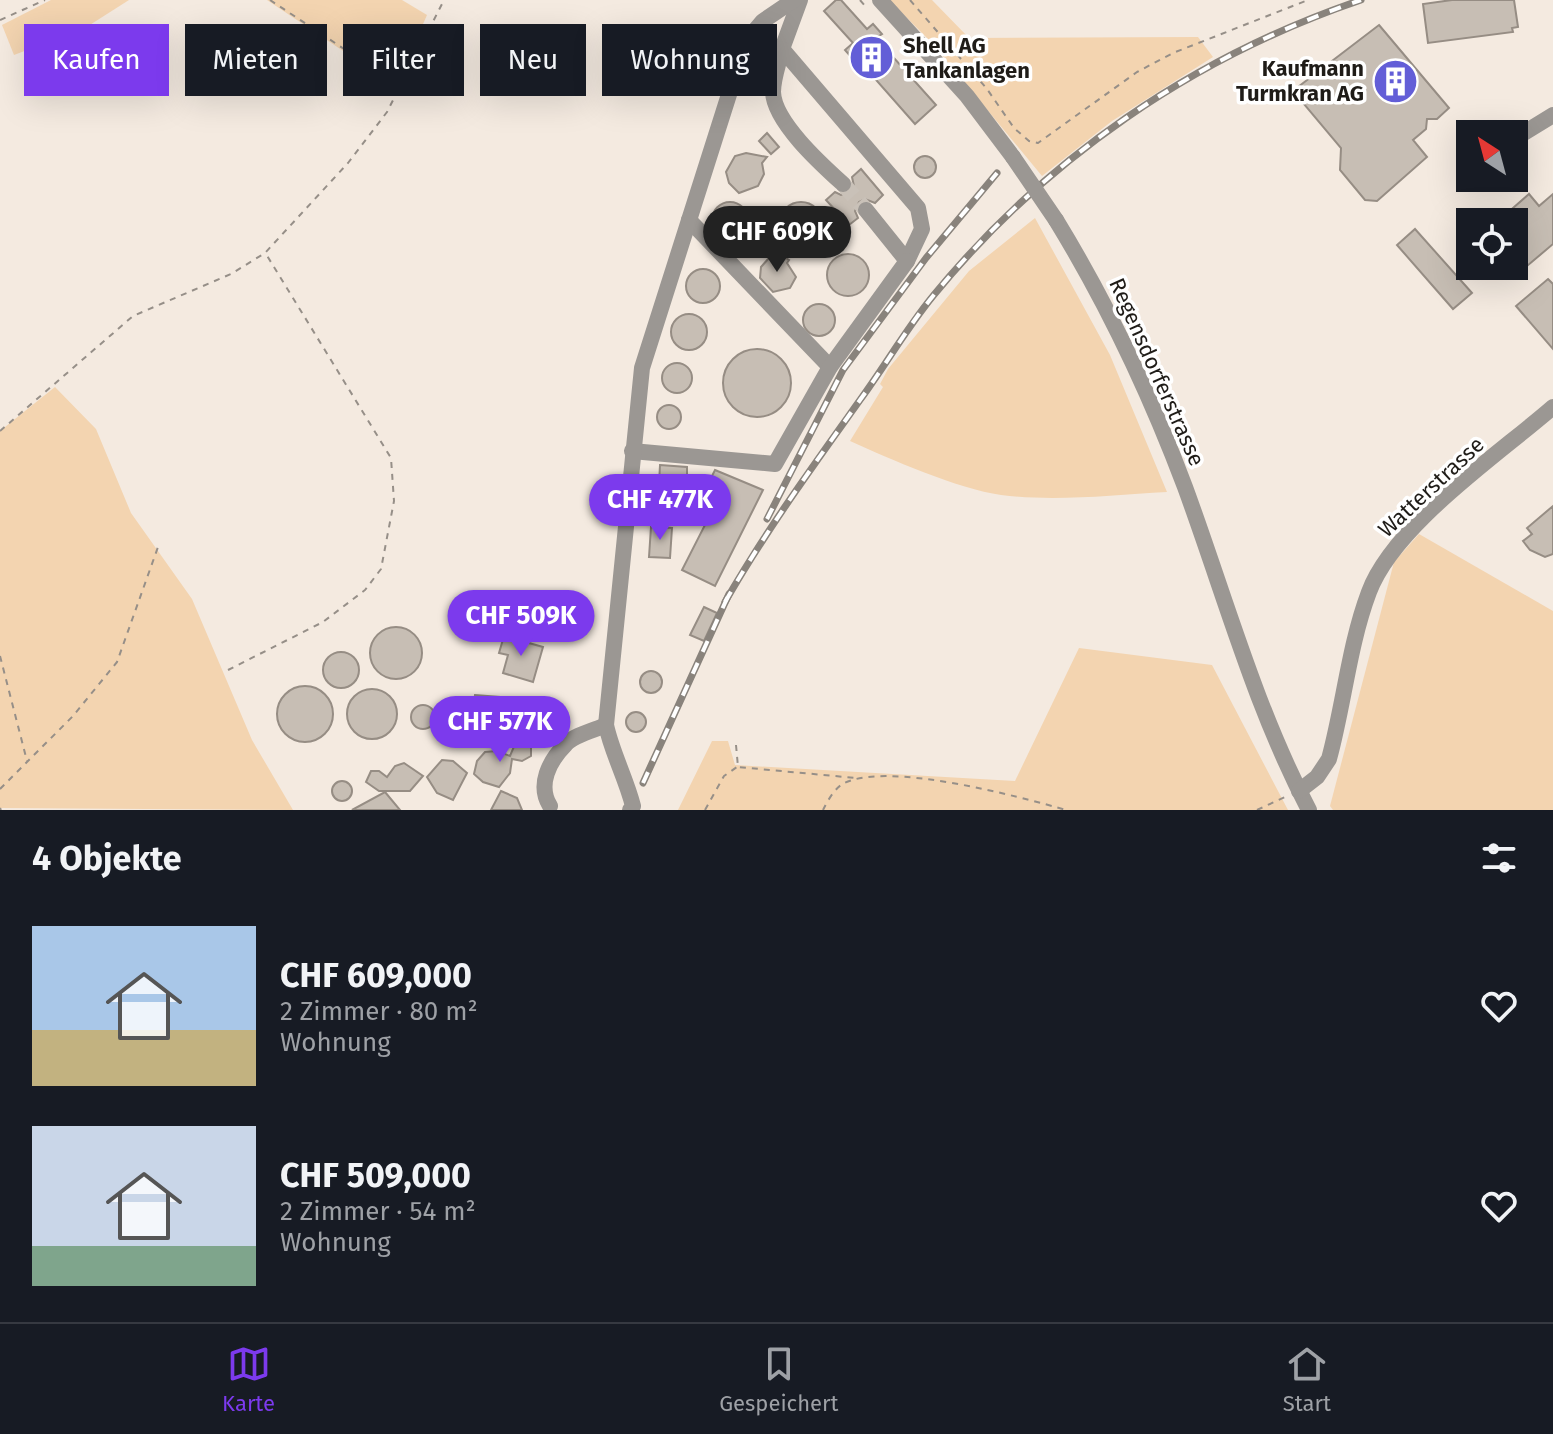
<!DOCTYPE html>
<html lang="de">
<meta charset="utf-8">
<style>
:root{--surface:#171b24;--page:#20242c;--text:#f1f3f6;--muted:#9ea1a6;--line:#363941;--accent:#7c3aed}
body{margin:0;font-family:"Fira Sans",sans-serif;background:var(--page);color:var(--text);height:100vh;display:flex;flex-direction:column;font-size:30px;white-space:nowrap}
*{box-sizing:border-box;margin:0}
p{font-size:26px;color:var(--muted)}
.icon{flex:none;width:44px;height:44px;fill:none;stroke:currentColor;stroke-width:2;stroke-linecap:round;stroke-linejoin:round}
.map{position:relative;height:810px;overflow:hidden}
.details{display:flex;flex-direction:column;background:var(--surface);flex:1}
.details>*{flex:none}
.guide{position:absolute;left:24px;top:24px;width:800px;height:72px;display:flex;gap:16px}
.needle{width:52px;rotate:324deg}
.buttons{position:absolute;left:1456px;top:120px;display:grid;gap:16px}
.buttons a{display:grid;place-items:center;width:72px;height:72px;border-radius:0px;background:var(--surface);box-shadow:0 8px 32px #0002;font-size:40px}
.price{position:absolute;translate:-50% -68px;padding:0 18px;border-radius:28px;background:var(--accent);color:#fff;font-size:26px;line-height:52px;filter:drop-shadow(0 2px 4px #0008)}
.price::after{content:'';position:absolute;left:50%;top:48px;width:24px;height:18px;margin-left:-12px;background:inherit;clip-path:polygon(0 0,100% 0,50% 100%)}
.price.on{background:#222;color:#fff}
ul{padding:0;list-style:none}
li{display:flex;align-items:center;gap:24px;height:200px;padding:0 32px}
li span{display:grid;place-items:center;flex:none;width:224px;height:160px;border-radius:0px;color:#555}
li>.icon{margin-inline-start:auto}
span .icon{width:96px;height:96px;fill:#fffc;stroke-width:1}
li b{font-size:34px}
h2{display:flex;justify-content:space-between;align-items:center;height:96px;padding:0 32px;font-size:34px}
.chip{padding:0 28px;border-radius:0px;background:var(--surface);box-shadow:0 8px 32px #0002;font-size:28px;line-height:72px}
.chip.on{background:var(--accent);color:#fff}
.menu{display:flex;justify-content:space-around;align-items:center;height:112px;border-top:2px solid var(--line);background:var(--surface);font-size:22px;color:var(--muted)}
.menu a{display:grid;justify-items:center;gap:4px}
.menu .on{color:var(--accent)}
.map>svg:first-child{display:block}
</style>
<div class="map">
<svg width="1553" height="810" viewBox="0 0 1553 810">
<rect width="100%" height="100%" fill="#f4eae0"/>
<g fill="#f3d4b0">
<polygon points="51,0 129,0 85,28 14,55 2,25"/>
<polygon points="267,0 402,0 427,15 398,81 385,79"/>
<polygon points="889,0 932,0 969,38 1198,37 1213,57 1112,121 1042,176 931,42"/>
<path d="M1035 218 1110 355 1167 492C1112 495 1055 502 1001 495 958 489 890 459 850 441L883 387 880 384 888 369 969 271Z"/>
<polygon points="55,387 96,429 131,513 192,599 252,740 293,810 0,808 0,431"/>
<polygon points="1419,534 1553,611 1553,810 1333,810 1330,806 1394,562"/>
<polygon points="1079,648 1212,665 1288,810 678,810 712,741 728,741 735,765 1015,781"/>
</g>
<g fill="#c7beb4" stroke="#968d84" stroke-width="2">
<polygon points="836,0 841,0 867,29 873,24 882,34 876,38 936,105 915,124 863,65 860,67 845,50 853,43 824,11"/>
<polygon points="1452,0 1514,0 1518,27 1512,28 1513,32 1428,43 1423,4"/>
<polygon points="1379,25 1449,108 1437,119 1427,119 1426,129 1413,140 1427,157 1377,201 1365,200 1340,170 1341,148 1298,97 1298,87"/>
<polygon points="755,49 770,53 759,86 745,81"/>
<polygon points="767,133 779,147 771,154 759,141"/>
<polygon points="746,153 767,157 762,163 764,174 758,186 739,193 729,183 726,172 735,156"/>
<circle cx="925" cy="167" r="11"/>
<polygon points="861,169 883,195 875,203 865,199 859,202 855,211 858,218 849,225 826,200 835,192 841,195 851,192 854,186 852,177"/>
<polygon points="1529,194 1539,206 1553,194 1553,244 1514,277 1514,222 1497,222"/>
<circle cx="801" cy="223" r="21"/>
<circle cx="730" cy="220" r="18"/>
<polygon points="1415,229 1472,293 1453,309 1397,245"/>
<circle cx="848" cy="275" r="21"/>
<polygon points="783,256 789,260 787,263 796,277 790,288 773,292 760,278 761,267 769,258"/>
<circle cx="703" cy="286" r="17"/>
<polygon points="1548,279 1553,284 1553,349 1516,306"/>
<circle cx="819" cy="320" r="16"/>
<circle cx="689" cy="332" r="18"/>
<circle cx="757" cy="383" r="34"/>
<circle cx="677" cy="378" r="15"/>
<circle cx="669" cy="417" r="12"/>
<polygon points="660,465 687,467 687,484 659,484"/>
<polygon points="715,470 763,490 715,586 682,570 706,523 692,516"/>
<polygon points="1553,506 1553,554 1545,557 1530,550 1523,541 1532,534 1527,528"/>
<polygon points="651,527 672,528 670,558 649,557"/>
<polygon points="704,607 717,613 704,641 690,635"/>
<circle cx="396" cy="653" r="26"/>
<polygon points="504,636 543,647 533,682 503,673 508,655 499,653"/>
<circle cx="341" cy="670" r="18"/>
<circle cx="651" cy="682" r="11"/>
<circle cx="305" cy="714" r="28"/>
<circle cx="372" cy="714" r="25"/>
<polygon points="475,695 528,699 526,717 473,713"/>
<circle cx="423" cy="717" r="12"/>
<circle cx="636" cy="722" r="10"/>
<polygon points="524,742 531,747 531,756 522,761 512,759 510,773 499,787 483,782 474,774 477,761 485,752 497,751 510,756 515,744"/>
<polygon points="442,760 453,761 467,773 453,800 437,793 427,777"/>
<polygon points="404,763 423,776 410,791 379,791 366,782 371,771 379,771 387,777 395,766"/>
<circle cx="342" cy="791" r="10"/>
<polygon points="501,791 517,798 522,810 491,810"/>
<polygon points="385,792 400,810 352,810"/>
</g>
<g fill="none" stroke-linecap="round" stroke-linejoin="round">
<polyline stroke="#c9c1b8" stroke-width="16" stroke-dasharray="16 8" stroke-linecap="butt" points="843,184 866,210"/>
<g stroke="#968f88" stroke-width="2" stroke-dasharray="6 6" stroke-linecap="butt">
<polyline points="270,0 385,76 398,78 409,72"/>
<polyline points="860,0 866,7"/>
<polyline points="910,0 987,89 1014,128 1029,141 1038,143 1137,72 1173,53 1308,0"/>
<polyline points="0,20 45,0"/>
<polyline points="0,431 133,316 231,274 265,253 348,163 387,112 444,0"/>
<polyline points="0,656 27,761"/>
<polyline points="228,670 323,622 365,590 381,569 394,501 391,458 266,254"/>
<polyline points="736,745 738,767 856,778"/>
<polyline points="0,789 73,716 117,662 158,547"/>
<polyline points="0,808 1,810"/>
<polyline points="705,810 724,776 737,767"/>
<path d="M823 810C827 802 833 791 841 785 881 759 1021 797 1066 810"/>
<polyline points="1257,810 1285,797"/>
</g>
<g stroke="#9b9793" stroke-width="16">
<polyline points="880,0 967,96 1013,157"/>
<polyline points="782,49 800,0"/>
<polyline points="1514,139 1553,115"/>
<path d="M843 184C822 165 774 122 773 92 773 78 779 63 782 49L918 208 922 229 907 261 866 210"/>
<polyline points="689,220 830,367"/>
<path d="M1056 220C1108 305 1150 394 1185 487 1225 596 1255 707 1309 810"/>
<polyline points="632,451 775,464 830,367 907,261"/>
<path d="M1299 791 1317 777 1329 759C1344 704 1349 645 1369 592 1394 525 1498 455 1553 407"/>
<path d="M550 806C537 785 549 761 566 744 574 735 595 730 606 725"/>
<path d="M630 810 633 806C626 778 612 753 606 725L642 368 746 41 763 21 794 0"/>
</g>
<defs>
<g id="rail">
<polyline points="767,519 843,370 926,258 997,173"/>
<path d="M725 602C765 532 813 466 860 400 885 366 906 329 933 296 1045 159 1193 57 1361 0"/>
<polyline points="643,783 729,594"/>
</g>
</defs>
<use href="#rail" stroke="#89837c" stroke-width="7"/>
<use href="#rail" stroke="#fff" stroke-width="4" stroke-dasharray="12" stroke-linecap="butt"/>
<polyline stroke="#9b9793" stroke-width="16" points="1013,157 1056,220"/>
</g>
<defs>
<symbol id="building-disc" viewBox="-11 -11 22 22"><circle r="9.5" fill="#635ed7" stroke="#fff"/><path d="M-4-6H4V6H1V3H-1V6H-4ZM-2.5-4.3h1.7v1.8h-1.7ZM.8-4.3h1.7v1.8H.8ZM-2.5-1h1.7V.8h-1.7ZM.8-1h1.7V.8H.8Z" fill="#fff"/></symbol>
</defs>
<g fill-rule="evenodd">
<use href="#building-disc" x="846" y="32" width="51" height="51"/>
<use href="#building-disc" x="1370" y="56" width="51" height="51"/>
</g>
<g text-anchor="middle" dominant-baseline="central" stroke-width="7" stroke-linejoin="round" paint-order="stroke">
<g font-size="22" font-weight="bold" fill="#1f1c18" stroke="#fff" text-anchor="start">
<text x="903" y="45">Shell AG<tspan x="903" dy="25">Tankanlagen</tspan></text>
<text x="1364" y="68" text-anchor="end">Kaufmann<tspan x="1364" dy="25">Turmkran AG</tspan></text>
</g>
<g font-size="22" fill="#1f1c18" stroke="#fff">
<text transform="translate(1157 372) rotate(66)">Regensdorferstrasse</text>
<text transform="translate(1431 487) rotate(-43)">Watterstrasse</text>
</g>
</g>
</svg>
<div class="buttons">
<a><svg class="needle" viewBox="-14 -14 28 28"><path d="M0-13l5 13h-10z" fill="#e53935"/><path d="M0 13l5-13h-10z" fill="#9ea1a6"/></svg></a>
<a><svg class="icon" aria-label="locate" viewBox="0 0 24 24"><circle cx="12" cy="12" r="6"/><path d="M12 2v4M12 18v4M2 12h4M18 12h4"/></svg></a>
</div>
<b class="price on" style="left:777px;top:274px">CHF 609K</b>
<b class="price" style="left:660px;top:542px">CHF 477K</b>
<b class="price" style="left:521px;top:658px">CHF 509K</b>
<b class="price" style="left:500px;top:764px">CHF 577K</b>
<div class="guide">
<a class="chip on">Kaufen</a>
<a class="chip">Mieten</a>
<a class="chip">Filter</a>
<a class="chip">Neu</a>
<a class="chip">Wohnung</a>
</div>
</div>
<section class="details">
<h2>4 Objekte<svg class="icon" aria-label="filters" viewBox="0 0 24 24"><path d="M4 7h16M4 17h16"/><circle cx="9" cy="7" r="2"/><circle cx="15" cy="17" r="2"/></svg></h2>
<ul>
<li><span style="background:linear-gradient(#a9c7e8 65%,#c2b280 0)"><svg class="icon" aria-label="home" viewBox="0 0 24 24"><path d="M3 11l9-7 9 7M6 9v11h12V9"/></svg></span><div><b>CHF 609,000</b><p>2 Zimmer · 80 m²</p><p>Wohnung</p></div><svg class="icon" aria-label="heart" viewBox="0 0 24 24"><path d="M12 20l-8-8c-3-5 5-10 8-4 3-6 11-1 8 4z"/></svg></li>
<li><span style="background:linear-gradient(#c9d6e8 75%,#7fa58c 0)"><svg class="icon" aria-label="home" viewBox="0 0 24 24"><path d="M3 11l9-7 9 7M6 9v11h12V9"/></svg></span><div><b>CHF 509,000</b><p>2 Zimmer · 54 m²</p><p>Wohnung</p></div><svg class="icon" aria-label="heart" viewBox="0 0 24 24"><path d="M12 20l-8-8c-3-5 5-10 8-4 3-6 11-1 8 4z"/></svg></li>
</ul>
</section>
<nav class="menu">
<a class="on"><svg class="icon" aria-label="map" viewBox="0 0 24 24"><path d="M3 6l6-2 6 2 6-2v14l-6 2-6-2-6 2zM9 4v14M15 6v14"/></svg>Karte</a>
<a><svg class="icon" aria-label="saved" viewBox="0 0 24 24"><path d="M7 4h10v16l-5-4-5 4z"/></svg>Gespeichert</a>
<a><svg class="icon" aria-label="home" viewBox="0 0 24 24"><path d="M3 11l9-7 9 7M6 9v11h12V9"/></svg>Start</a>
</nav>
